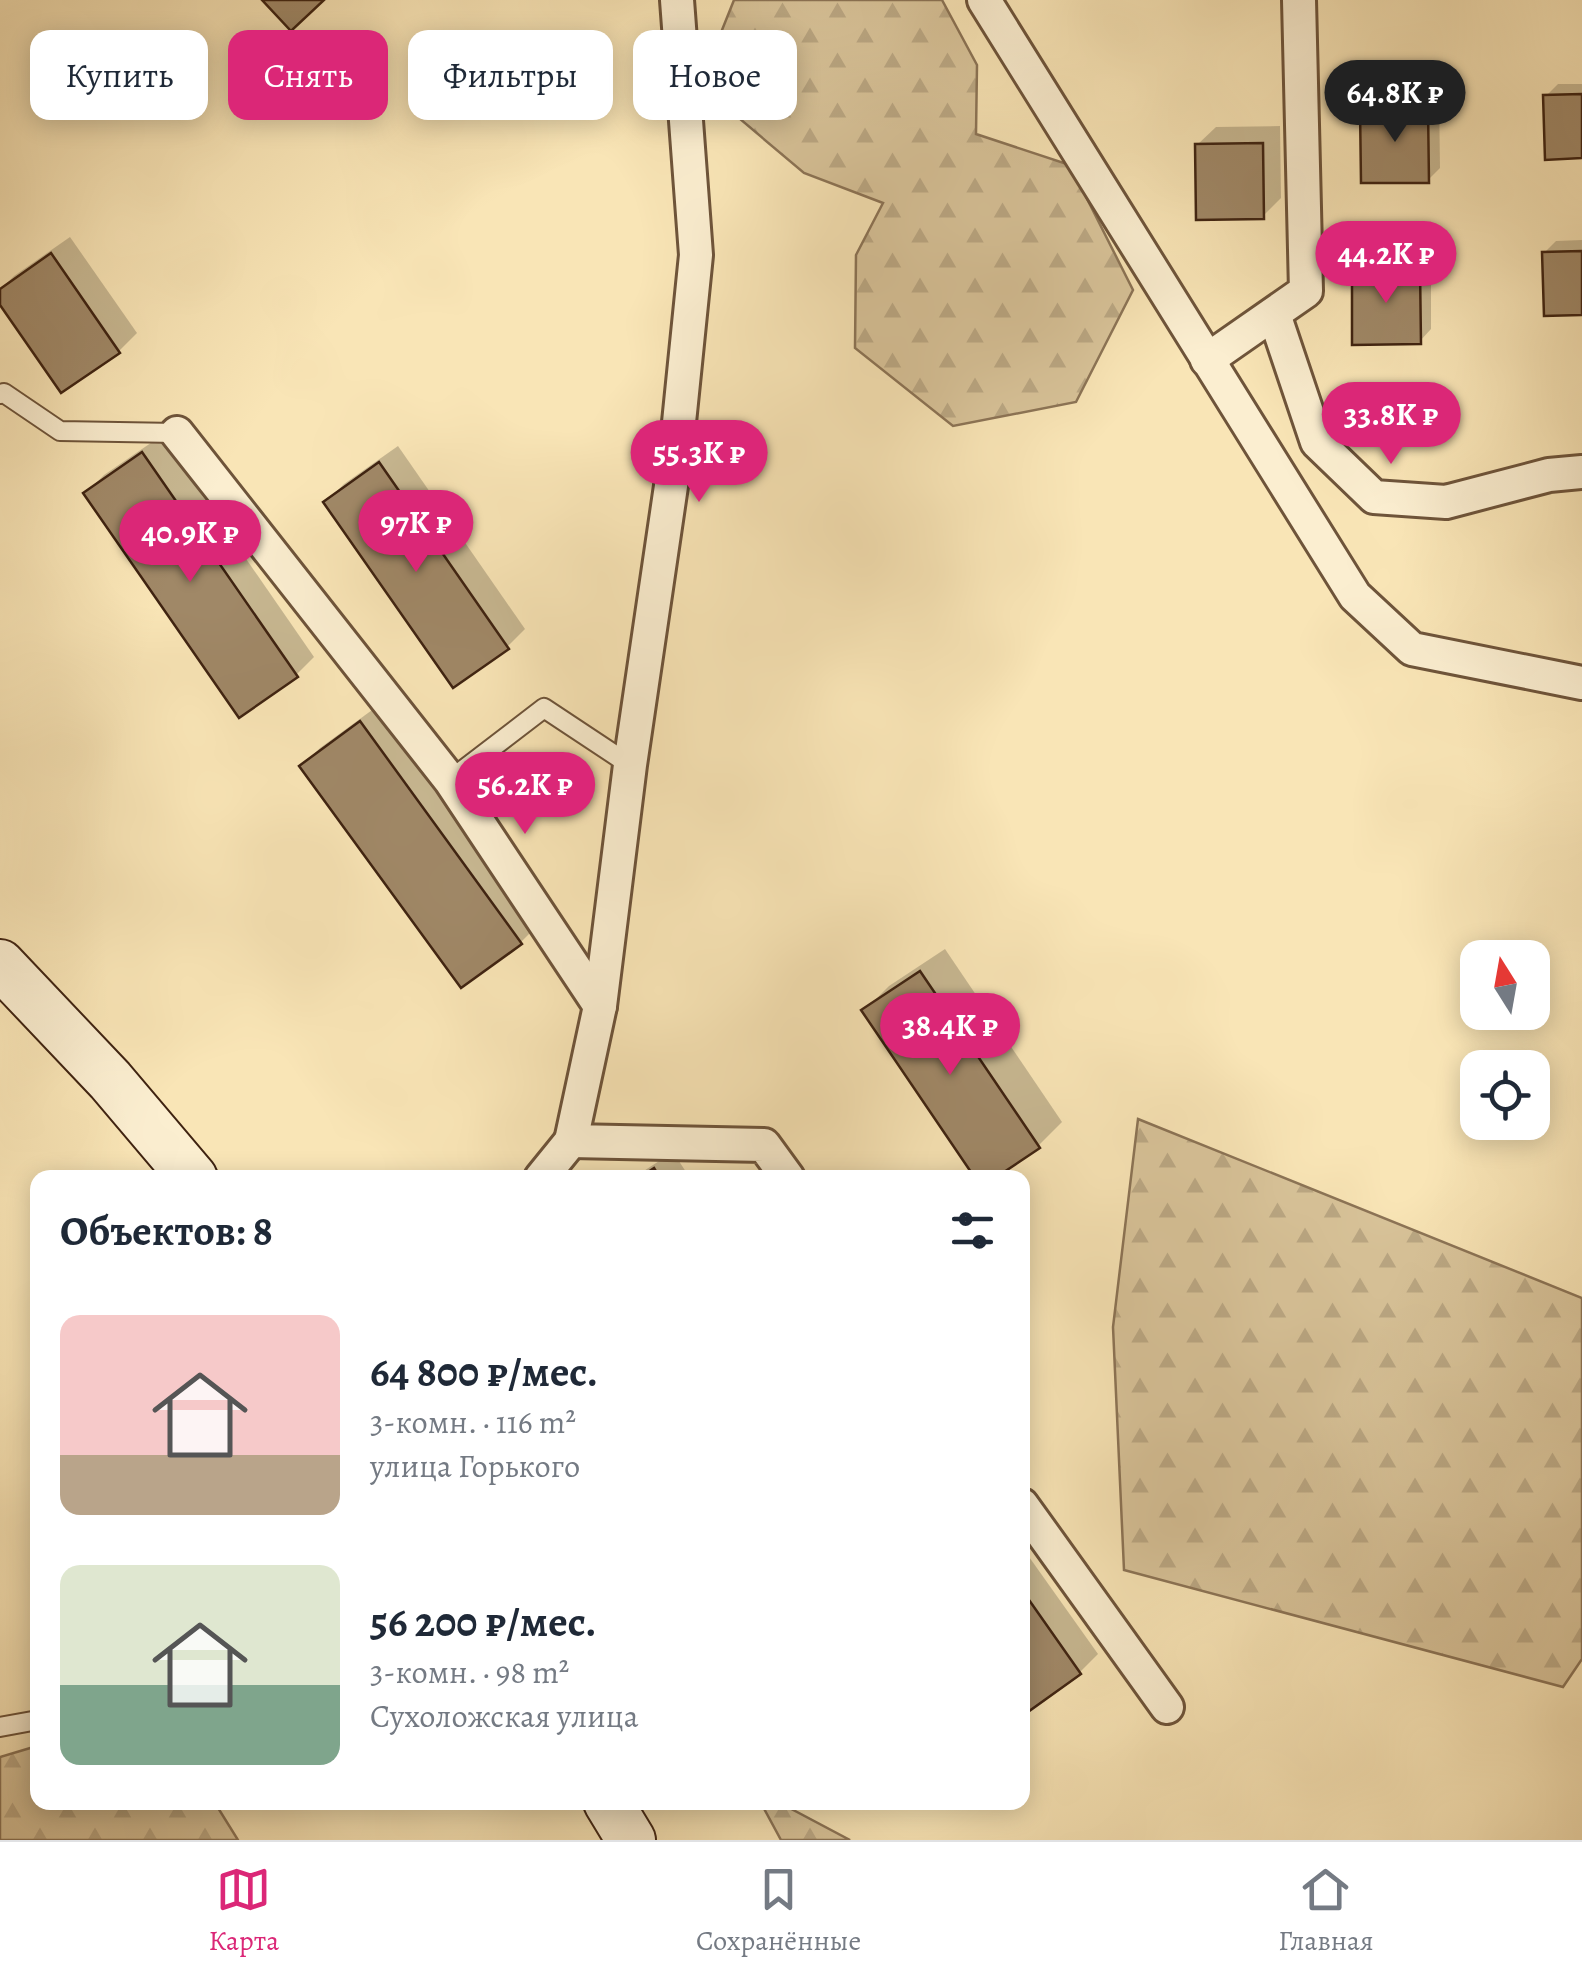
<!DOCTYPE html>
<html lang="ru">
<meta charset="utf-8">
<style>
:root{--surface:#fff;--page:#f2f2f3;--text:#1f2937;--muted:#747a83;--line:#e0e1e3;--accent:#db2777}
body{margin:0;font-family:Alegreya,serif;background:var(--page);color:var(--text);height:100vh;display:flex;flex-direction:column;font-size:38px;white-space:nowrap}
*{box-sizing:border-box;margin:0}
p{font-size:32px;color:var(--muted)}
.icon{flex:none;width:55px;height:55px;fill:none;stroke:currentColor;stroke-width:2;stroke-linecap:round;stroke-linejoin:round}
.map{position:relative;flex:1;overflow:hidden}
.sheet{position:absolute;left:30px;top:1170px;width:1000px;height:640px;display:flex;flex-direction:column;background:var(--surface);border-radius:20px;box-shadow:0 5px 25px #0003}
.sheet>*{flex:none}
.top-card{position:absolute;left:30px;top:30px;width:1000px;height:90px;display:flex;gap:20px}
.needle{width:65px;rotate:349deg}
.fabs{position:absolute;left:1460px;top:940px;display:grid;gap:20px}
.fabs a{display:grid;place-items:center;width:90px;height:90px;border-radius:20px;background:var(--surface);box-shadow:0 5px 25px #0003;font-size:50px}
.price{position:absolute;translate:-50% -85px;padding:0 22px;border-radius:35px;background:var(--accent);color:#fff;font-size:32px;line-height:65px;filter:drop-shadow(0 2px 5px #0008)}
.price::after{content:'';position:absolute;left:50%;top:60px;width:30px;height:22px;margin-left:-15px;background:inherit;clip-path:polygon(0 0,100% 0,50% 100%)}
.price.selected{background:#222;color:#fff}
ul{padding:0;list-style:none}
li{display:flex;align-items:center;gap:30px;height:250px;padding:0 30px}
li span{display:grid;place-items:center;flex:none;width:280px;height:200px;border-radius:20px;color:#555}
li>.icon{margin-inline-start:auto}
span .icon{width:120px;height:120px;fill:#fffc;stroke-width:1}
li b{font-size:42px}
h2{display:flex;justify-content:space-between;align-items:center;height:120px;padding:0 30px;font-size:42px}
.tag{padding:0 35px;border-radius:20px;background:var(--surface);box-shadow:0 5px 25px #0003;font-size:35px;line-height:90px}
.tag.selected{background:var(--accent);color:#fff}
.dock{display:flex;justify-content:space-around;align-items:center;height:140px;border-top:2px solid var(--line);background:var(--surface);font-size:28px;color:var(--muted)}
.dock a{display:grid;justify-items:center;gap:5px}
.dock .selected{color:var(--accent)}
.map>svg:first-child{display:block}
</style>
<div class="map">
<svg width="1582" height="1840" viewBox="0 0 1582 1840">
<defs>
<pattern id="forest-firs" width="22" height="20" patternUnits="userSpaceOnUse" patternTransform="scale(2.5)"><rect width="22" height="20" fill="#d9c49a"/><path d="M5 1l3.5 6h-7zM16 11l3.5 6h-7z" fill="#bba884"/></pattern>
</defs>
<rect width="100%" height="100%" fill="#f9e5b6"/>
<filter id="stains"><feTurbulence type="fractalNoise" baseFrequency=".002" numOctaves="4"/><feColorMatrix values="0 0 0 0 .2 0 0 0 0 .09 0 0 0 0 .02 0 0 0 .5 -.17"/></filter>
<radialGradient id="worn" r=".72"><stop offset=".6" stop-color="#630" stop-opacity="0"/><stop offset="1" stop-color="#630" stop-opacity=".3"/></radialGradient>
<g fill="url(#forest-firs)" stroke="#8c7456" stroke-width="2.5">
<polygon points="734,0 942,0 977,65 976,134 1070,165 1133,290 1076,402 953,426 855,348 856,255 883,203 804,173 714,97 718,40"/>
<polygon points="1138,1119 1582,1298 1582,1659 1563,1687 1124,1570 1113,1327"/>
<polygon points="37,1746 38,1802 215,1803 238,1840 0,1840 0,1757"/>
<polygon points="761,1803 780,1803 850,1840 781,1840"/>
</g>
<g fill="#0003">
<polygon points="1558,84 1582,84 1582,156 1546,96"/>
<polygon points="1374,96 1439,96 1440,168 1428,180 1362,108"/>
<polygon points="1280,126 1281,198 1263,216 1197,145 1216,127"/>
<polygon points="70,237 137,333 119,351 62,389 0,300 0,290 14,276"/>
<polygon points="1582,240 1582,312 1544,253 1556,241"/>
<polygon points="1366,257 1431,257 1431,329 1420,341 1354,269"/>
<polygon points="161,436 314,657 296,675 86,493 104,475"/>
<polygon points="398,446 525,629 507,647 326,502 344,484"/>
<polygon points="379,705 539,924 521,942 462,985 302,766 320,748"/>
<polygon points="945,949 1062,1122 1038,1146 865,1010 889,986"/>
<polygon points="673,1152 690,1178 633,1178"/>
<polygon points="1022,1547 1098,1654 1080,1672 1025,1710 1022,1706"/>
</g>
<g fill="#a08867" stroke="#3f2311" stroke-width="2.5">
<polygon points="262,0 324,0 291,31"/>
<polygon points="1582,94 1582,158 1545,160 1543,95"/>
<polygon points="1360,107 1428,107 1429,183 1361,183"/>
<polygon points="1263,143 1264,219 1196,220 1195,144"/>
<polygon points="1582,251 1582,315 1544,316 1542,252"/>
<polygon points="51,253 120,353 61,393 0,305 0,289"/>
<polygon points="1352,268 1420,268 1421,344 1352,345"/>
<polygon points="142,452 298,677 239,718 83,493"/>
<polygon points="379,462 509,649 453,688 323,502"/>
<polygon points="360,721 522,944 461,988 299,766"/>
<polygon points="920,971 1040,1148 995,1178 975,1178 861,1010"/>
<polygon points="654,1168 660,1178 639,1178"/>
<polygon points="1022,1590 1081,1674 1025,1714 1022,1711"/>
</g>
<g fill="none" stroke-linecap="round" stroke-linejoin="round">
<defs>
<g id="service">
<polyline points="0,394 4,393 60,431 177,433"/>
<polyline points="450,780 544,708 630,765"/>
<polyline points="0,1727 38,1720"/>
</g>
<g id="minor">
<polyline points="984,0 1355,596 1412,649 1582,683"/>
<polyline points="1274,314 1317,442 1374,497 1446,502 1549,475 1582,472"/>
<polyline points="1207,360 1306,291 1299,0"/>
<polyline points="177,433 450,780 600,1006 571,1141 764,1145 788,1178"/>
<polyline points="600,1006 630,765 676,452 696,255 677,0"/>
<polyline points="541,1178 571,1141"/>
<polyline points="1022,1505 1167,1707"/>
</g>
<g id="secondary">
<polyline points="0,964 110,1080 193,1178"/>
<polyline points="608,1802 631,1840"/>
</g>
</defs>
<use href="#service" stroke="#6e543a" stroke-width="22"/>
<use href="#minor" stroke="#6e543a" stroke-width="38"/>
<use href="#secondary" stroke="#3f2311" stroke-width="52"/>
<use href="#service" stroke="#fbeed0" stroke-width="18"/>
<use href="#minor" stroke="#fbeed0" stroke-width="32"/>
<use href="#secondary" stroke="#fbeed0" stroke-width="48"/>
</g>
<rect width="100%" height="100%" filter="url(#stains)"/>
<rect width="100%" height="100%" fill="url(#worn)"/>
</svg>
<div class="fabs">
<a><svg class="needle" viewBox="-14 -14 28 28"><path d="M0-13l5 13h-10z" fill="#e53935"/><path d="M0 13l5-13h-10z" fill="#747a83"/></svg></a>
<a><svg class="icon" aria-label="locate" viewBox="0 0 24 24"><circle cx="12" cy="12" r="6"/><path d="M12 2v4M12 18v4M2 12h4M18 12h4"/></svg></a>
</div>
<b class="price selected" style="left:1395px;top:145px">64.8K ₽</b>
<b class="price" style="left:1386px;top:306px">44.2K ₽</b>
<b class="price" style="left:1391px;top:467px">33.8K ₽</b>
<b class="price" style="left:699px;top:505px">55.3K ₽</b>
<b class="price" style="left:416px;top:575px">97K ₽</b>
<b class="price" style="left:190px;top:585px">40.9K ₽</b>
<b class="price" style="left:525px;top:837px">56.2K ₽</b>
<b class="price" style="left:950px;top:1078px">38.4K ₽</b>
<div class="top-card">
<a class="tag">Купить</a>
<a class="tag selected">Снять</a>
<a class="tag">Фильтры</a>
<a class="tag">Новое</a>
</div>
<section class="sheet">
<h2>Объектов: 8<svg class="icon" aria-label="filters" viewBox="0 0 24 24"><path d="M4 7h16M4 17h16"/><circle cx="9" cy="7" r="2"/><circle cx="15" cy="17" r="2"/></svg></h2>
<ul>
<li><span style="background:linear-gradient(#f6c9c9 70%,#b9a48a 0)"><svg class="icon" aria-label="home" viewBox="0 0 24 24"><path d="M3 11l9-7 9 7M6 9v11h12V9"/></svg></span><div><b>64 800 ₽/мес.</b><p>3-комн. · 116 m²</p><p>улица Горького</p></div></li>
<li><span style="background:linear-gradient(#dfe7d0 60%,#7fa58c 0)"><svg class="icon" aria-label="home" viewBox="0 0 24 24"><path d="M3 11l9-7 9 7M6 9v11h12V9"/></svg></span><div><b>56 200 ₽/мес.</b><p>3-комн. · 98 m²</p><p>Сухоложская улица</p></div></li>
</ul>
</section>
</div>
<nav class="dock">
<a class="selected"><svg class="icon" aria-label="map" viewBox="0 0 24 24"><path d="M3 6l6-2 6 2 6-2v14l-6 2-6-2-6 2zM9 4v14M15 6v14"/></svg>Карта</a>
<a><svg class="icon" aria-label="saved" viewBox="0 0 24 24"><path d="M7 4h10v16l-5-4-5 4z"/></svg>Сохранённые</a>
<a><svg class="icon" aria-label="home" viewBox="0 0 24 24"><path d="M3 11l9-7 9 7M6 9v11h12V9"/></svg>Главная</a>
</nav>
